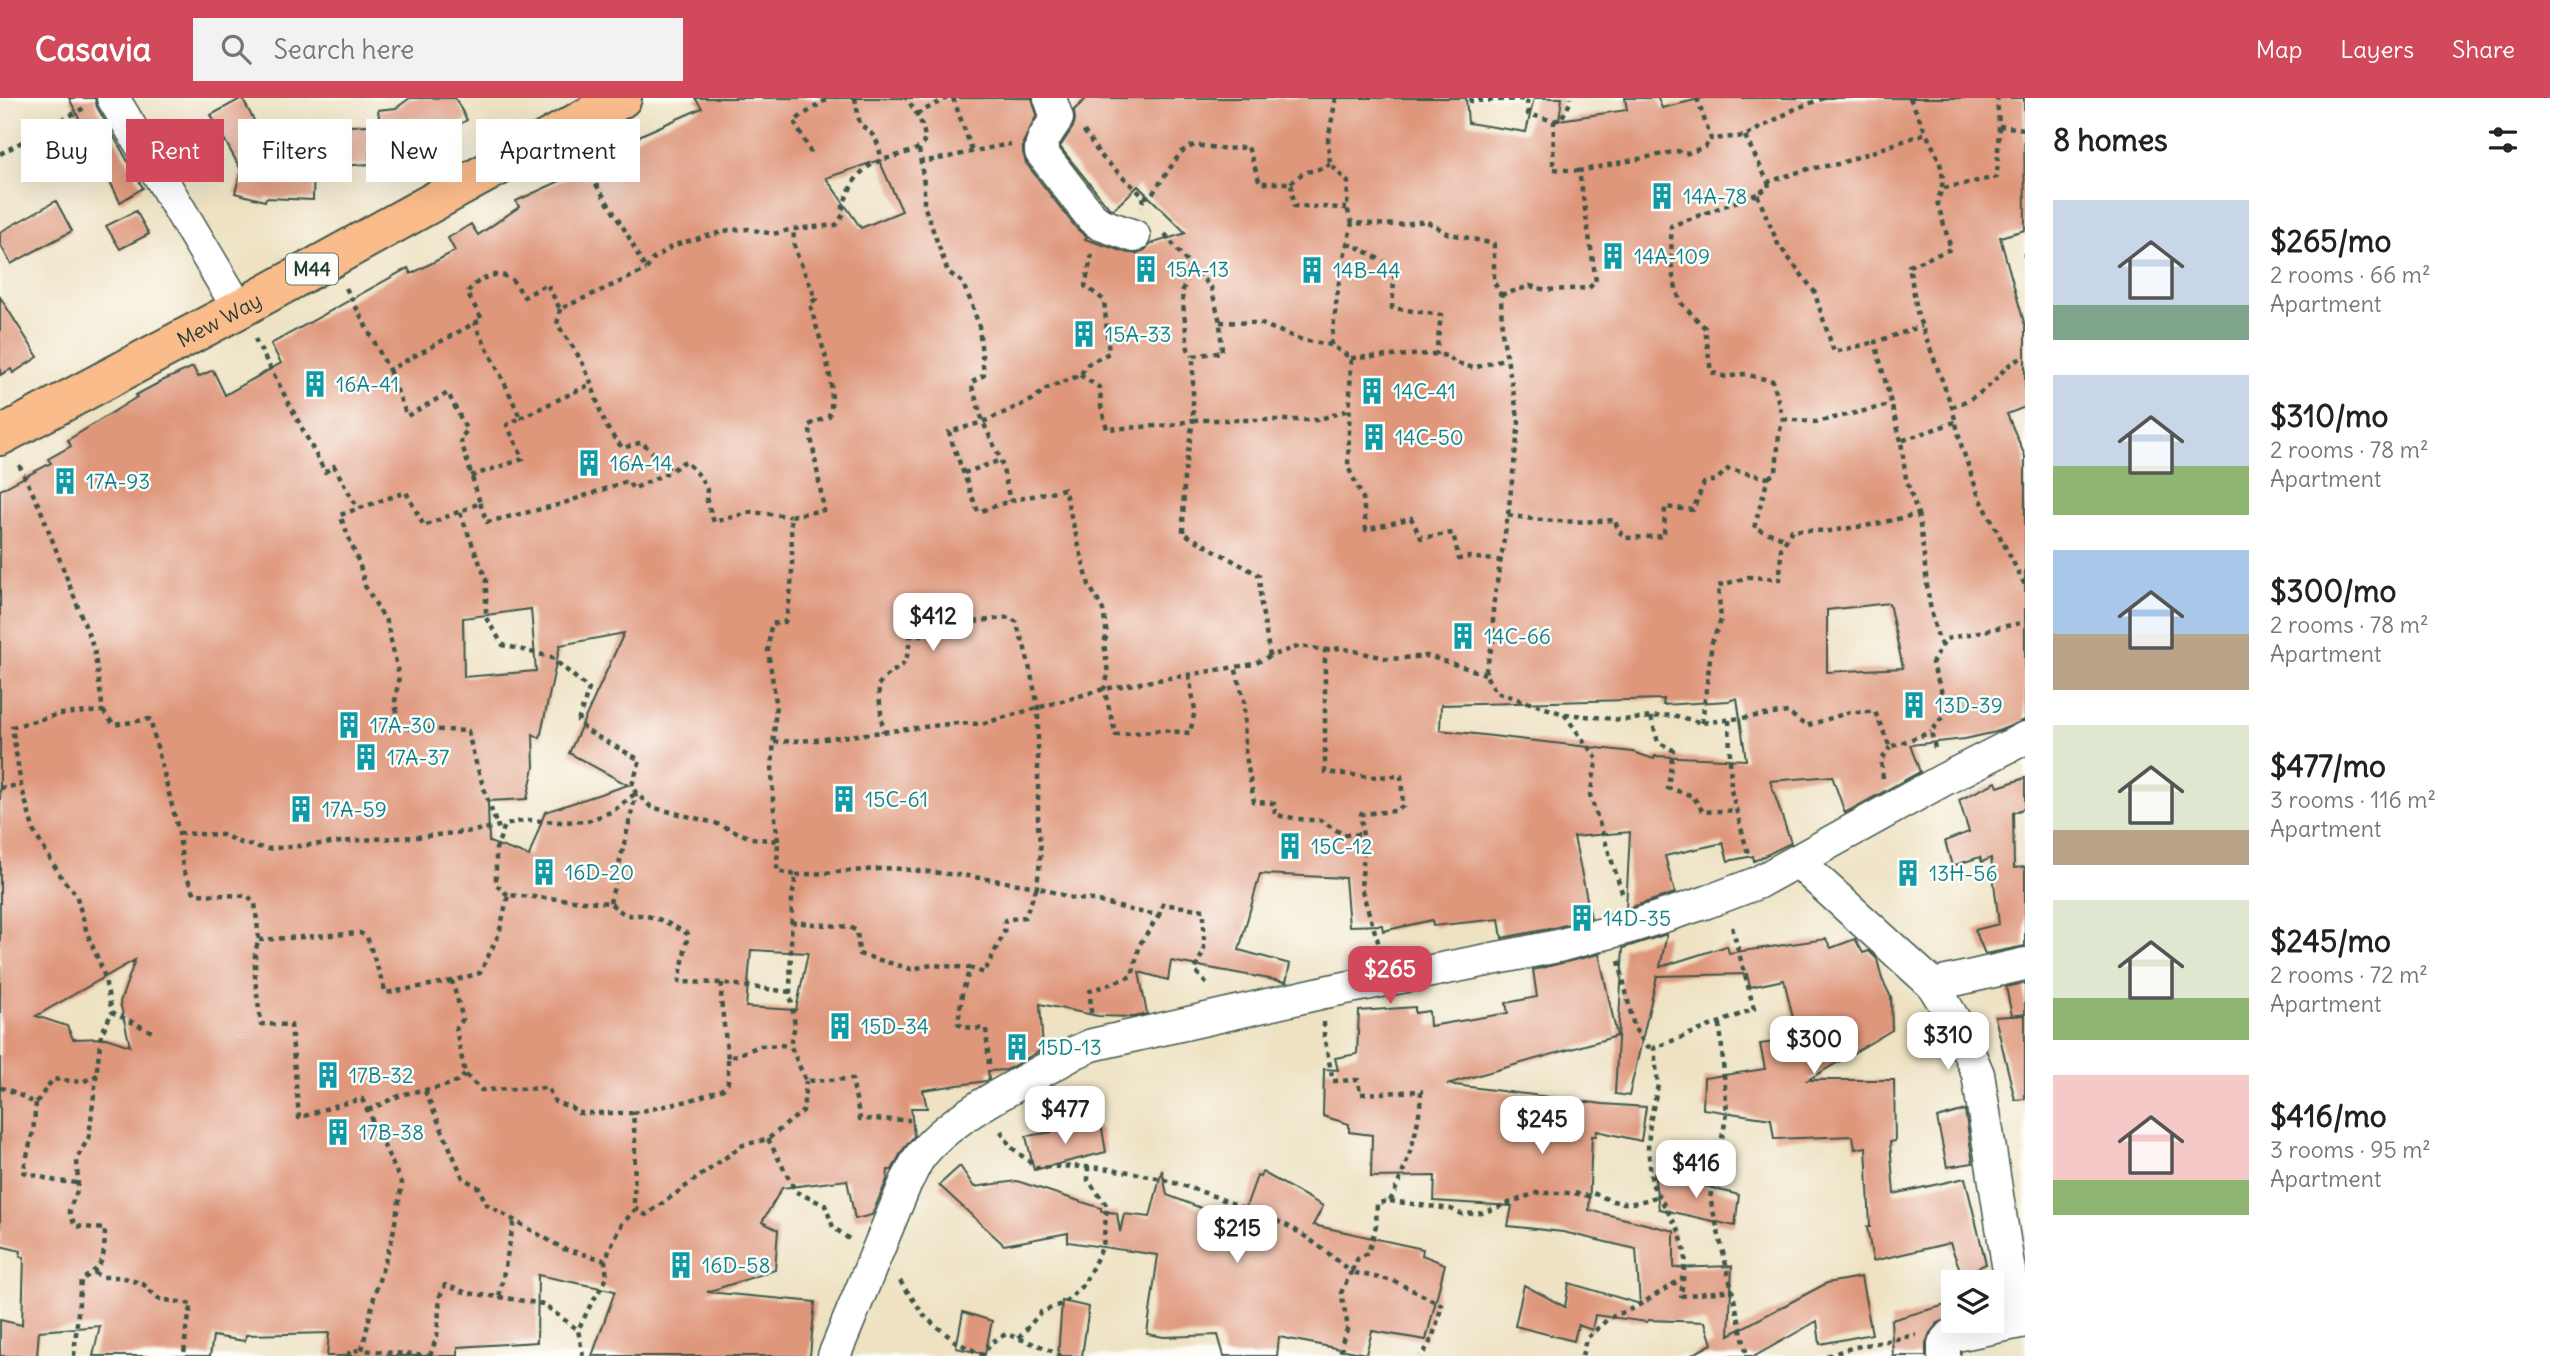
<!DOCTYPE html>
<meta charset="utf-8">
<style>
:root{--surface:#fff;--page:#f2f2f2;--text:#222;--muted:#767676;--accent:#d1495b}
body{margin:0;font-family:Delius,sans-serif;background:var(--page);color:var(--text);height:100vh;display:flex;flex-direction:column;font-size:26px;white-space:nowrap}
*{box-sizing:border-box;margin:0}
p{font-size:23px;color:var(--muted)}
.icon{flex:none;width:38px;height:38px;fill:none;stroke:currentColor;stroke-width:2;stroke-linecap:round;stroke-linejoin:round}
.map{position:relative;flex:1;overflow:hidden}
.details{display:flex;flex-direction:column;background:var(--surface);width:525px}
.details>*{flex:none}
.banner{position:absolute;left:21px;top:21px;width:665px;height:63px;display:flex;gap:14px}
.controls{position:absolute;left:1941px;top:1172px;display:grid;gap:14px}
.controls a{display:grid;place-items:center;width:63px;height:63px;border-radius:0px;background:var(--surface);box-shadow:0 7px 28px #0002;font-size:35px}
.price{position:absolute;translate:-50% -60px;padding:0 16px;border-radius:14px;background:#fff;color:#222;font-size:23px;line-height:46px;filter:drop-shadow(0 2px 4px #0008)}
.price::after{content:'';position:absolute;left:50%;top:42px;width:21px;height:16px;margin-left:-10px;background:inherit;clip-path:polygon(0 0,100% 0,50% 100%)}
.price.active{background:var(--accent);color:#fff}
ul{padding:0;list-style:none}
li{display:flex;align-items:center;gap:21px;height:175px;padding:0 28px}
li span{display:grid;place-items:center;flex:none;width:196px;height:140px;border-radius:0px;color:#555}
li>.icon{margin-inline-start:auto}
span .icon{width:84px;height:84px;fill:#fffc;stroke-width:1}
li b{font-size:30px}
h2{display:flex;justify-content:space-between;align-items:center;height:84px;padding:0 28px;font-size:30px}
.chip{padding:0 24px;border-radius:0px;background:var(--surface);box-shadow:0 7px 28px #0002;font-size:24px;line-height:63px}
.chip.active{background:var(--accent);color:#fff}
header{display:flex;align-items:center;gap:42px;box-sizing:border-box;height:98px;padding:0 35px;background:var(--accent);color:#fff}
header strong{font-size:33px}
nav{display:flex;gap:38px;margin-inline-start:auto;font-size:24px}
.search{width:490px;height:63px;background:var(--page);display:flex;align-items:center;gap:18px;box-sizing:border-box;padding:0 24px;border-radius:0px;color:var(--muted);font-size:26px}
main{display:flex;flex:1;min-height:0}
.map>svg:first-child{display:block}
</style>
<header>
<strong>Casavia</strong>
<div class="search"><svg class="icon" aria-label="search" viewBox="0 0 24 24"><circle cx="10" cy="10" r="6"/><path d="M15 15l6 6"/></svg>Search here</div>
<nav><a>Map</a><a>Layers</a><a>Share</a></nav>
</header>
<main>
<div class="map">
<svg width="2025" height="1258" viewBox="0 0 2025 1258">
<rect width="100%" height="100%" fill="#fdfcf7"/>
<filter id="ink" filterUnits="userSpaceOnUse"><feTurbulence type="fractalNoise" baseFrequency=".0143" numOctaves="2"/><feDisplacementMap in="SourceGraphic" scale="14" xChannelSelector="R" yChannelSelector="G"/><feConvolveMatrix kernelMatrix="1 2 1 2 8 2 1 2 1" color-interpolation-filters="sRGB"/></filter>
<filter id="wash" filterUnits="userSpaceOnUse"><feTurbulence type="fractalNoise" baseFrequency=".00686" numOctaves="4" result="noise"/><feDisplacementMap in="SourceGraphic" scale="28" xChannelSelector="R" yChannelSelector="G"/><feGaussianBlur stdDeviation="1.57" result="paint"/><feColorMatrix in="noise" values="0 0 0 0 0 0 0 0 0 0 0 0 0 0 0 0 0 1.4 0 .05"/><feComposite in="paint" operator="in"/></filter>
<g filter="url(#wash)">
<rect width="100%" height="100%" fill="#eee2c3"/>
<g id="blocks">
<g fill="#df977c" fill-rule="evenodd">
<polygon points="69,0 95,0 97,9 143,90 120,104"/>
<polygon points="242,0 276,63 314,64 313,102 266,100 265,103 235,95 241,72 211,17"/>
<polygon points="410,0 455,0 467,22 445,35 447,37 431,48 369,55 370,66 340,68 337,29 380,26 378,12 396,10"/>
<path d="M695 0H1032L1037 17 1023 45V54L1026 65 1077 131 1087 139 1085 141 1128 155 1137 156 1145 152 1150 146 1186 135 1138 88 1114 111 1109 110 1060 49 1073 29 1075 22 1074 12 1087 0H1466L1468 25 1526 34 1534 0H1562L1559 22 1627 12 1625 0H1658L1662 10 1703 0H2024L2025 132 2000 139 2025 228V309L2007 316 2025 358V622L1996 634 1965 641 1910 647 1920 674 1845 715 1832 678 1770 683 1791 745 1754 763 1753 758 1728 763 1723 745 1665 758 1675 795 1626 811 1630 734 1574 739 1591 820 1554 830 1502 840 1499 821 1433 828 1432 822 1383 833 1382 827 1349 828 1345 780 1260 776 1239 852 1290 866 1286 884 1171 863 1168 882 1139 874 1147 916 1134 919 1098 918 1040 906 1043 951 1006 972 988 973 989 981 986 983 923 992 927 1010H911L914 1038 902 1053 892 1072H888L887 1082 872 1117 855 1121 847 1082 782 1090 762 1124 778 1132 775 1172 707 1194 815 1204 810 1258H592L615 1193 538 1177 537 1244 458 1249V1258H327L329 1235 246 1237 245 1243 213 1238 210 1258H93L100 1228 39 1233 37 1258H0V1222L22 1227 24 1159 20 1158 21 1153 0 1148V392L51 365 48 361 71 348 68 342 137 299 136 297 164 282 193 269 198 279 213 272 225 297 281 265 271 246 408 170 411 176 455 153 448 140 471 126 478 137 519 109 516 103 584 72 585 74 643 36 702 10ZM879 62 902 113 861 130 826 80ZM1889 505 1903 570 1827 574V512ZM531 511 536 573 464 579 463 520ZM624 535 569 655 628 687 545 714 529 758 489 744 488 703 527 701 534 669 533 636 540 640 560 547ZM1737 600 1746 662 1655 658 1654 661 1633 654 1440 632 1441 607 1664 601 1663 607 1729 603ZM751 852 808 855 796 912 746 909ZM135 862 120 904 130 948 106 940 73 941 67 928 36 918Z"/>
<polygon points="56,103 72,133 11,166 0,146 0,134"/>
<polygon points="136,113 149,136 120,151 106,128"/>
<polygon points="0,199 38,259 13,275 11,271 0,277"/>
<polygon points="2025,680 2025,710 2013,715 2014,770 2025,769 2025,848 1985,856 1975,832 1999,826 1991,760 1982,764 1980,759 1952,768 1945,743 1969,734 1959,702 1996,684 1998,689"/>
<polygon points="1667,836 1660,869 1727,848 1729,855 1826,841 1831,850 1855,841 1863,855 1869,853 1877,861 1882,881 1891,899 1892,932 1808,982 1894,982 1895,1043 1890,1044 1894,1096 1965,1080 1986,1166 1962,1177 1950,1145 1873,1163 1867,1129 1870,1129 1866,1049 1855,1051 1853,1038 1774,1041 1771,1021 1703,1011 1704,980 1765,971 1760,946 1798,941 1784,882 1750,889 1747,876 1657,878 1629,998 1615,996 1623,850"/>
<polygon points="1599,856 1617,938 1447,986 1603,1006 1646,1009 1641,1043 1597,1033 1596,1038 1592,1038 1589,1112 1674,1133 1674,1170 1732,1168 1729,1237 1827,1185 1861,1179 1872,1236 1820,1246 1817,1223 1755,1258 1690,1258 1712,1246 1705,1224 1648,1222 1647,1224 1595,1217 1592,1232 1578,1227 1574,1243 1515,1228 1524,1187 1565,1209 1569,1185 1640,1206 1636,1151 1563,1134 1508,1128 1512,1108 1434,1103 1435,1078 1371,1079 1372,1037 1349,1034 1349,1026 1323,1018 1324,971 1338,972 1335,960 1357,956 1359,913 1415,909 1415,915 1429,913 1430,928 1508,915 1506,905 1537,899 1533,872"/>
<polygon points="2025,885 2025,916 2012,918 2006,889"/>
<polygon points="2025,917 2025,1001 2015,1002 1995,919"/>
<polygon points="1965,1012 1973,1065 1947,1069 1937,1020"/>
<polygon points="1092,1028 1102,1031 1106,1054 1034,1072 1026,1038"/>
<polygon points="960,1068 974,1089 1017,1083 1101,1110 1101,1113 1117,1115 1120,1134 1124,1116 1150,1119 1162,1072 1167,1097 1240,1125 1257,1078 1260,1079 1262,1074 1323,1108 1313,1127 1423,1151 1422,1157 1445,1166 1426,1242 1372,1233 1366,1256 1279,1239 1277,1258 1224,1258 1218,1237 1164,1239 1147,1236 1158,1157 1068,1144 1068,1135 1004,1147 939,1087"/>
<polygon points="1654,1075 1739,1097 1735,1128 1659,1111"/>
<polygon points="1062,1203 1089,1209 1082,1258 1058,1258"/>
<polygon points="1953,1205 1953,1219 1938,1225 1930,1235 1926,1245 1926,1258 1893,1258 1891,1222"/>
<polygon points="963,1214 992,1223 985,1256 956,1250"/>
</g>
</g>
</g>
<g filter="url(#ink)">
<use href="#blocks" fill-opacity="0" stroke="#3e5649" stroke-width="2"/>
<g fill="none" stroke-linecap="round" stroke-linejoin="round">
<defs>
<g id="street">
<polyline points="113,0 239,211"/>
<path d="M1050 0 1057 20C1051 30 1040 42 1041 54L1092 120 1100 126 1134 138"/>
<polyline points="1798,764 1933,887 1956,925 1978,976 2017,1224"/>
<polyline points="1933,887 2025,866"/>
<path d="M834 1258 906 1084C911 1076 914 1067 919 1060 951 1016 1029 982 1076 954L1092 947 1325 894 1558 848 1633 828 1707 804 1757 785 1943 682 2025 640"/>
<polyline points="1944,1258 1944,1246 1951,1238 2025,1223"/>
</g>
<g id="primary">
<path id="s1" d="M0 338 239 211 622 0"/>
</g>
</defs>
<use href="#street" stroke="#3e5649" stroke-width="35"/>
<use href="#primary" stroke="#3e5649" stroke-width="42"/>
<g stroke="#3e5649" stroke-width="4.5" stroke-dasharray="5 5" stroke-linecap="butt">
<path d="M855 0 860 27C875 35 880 46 881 63"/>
<polyline points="953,0 972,52"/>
<polyline points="1336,0 1328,42 1330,66 1348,84 1347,110 1352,125"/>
<polyline points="1471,0 1471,3 1527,1 1528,16 1554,23 1553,71 1579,73"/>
<polyline points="1697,0 1711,41 1745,38 1795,11 1824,0"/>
<polyline points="1910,0 1926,35"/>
<polyline points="917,16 947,0"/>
<polyline points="1554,23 1561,21 1570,5 1570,0"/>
<polyline points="1999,28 2025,31"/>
<polyline points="1084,33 1100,57 1144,99 1141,109"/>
<path d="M1745 38 1768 84 1808 71 1838 66 1926 35C1938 60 1950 77 1937 103L1951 151 1909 168 1918 218 1952 309 1962 350 1978 396 2025 487"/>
<polyline points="919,51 924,86 924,107 948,174 962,184 971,204 979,228 984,277 971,285 983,324 1001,362 1010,403"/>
<polyline points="811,55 794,23 829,0"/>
<polyline points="0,56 84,10"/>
<polyline points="580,61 626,134 646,172 652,162 674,147 729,132 749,131 773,136 793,131"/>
<path d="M919 64C951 60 979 51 1011 46"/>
<polyline points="1768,84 1769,89 1757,96 1778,146 1814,193 1834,254 1875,244"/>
<polyline points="1291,85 1303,75 1323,70 1330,66"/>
<polyline points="1944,90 1997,79 1999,28 1997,0"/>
<polyline points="1757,96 1671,128 1672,174 1677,194 1681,205 1705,230 1711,274 1726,279 1744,276 1773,283 1783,321 1779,336 1776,374 1768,380"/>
<polyline points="1144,99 1151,98 1181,54 1194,47 1227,51 1248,49 1260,85 1291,85 1294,108 1347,110"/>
<polyline points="1165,136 1190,168 1211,189 1220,224 1222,254 1193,258 1193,322 1317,322 1349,312"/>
<path d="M1347 146C1365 150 1378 162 1395 170L1392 210 1441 217 1436 257"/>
<polyline points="2025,155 2025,159"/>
<polyline points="1092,156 1085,188 1104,202 1109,255 1088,266 1080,277 1046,291 1032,302 983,324 949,334 952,344 978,414 1010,403 1064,391 1089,487 1103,512 1107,538 1104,544 1108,577 1104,591 1116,637 1161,632 1190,635 1195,612 1189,578"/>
<polyline points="1189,169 1182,196 1188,251 1193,258"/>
<path d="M346 190 389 272 482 221 467 195C475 183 494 171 509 180 515 183 520 193 524 199L547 186 560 211 646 172"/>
<polyline points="1501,197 1530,188 1546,192 1589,190 1596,183 1579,73 1678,53 1685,56 1705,49 1711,41"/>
<path d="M560 211 557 226C567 241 579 256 586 273 600 303 598 325 623 350L642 344 671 373 685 363 700 378 707 392 706 400 714 424 751 414 790 418"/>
<polyline points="1220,224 1259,225 1302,242 1331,247 1351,260 1348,369 1363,400 1366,432 1411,420 1421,440 1453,435 1459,461 1469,459 1502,463"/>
<polyline points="255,241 325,374 334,368 358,411"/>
<polyline points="1331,247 1340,176 1352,125 1397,127 1426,123 1447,135 1494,146 1494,184 1501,197 1502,234 1519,324 1508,417 1493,509 1493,543 1485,576 1496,594 1564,616 1597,661 1590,697 1623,797"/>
<polyline points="1351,260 1432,256 1448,258 1454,264 1474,270 1506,260"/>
<path d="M389 272 407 318 448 295 467 333 460 340 480 405 424 428 406 394 340 417 360 468 365 488 387 525 399 578 395 604 399 630 468 633C475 667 486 696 497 728"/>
<polyline points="1080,277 1100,290 1101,308 1107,331 1173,327 1193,322 1184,379 1183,435 1259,477 1261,506 1270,558 1300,548 1325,552 1325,674 1371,679 1401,678 1403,708 1395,713 1361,716 1364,754 1361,790 1381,853"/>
<path d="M1952 309C1964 304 1976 299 1986 290 2004 276 2001 268 2025 259"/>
<polyline points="520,320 591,286"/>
<polyline points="1783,321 1816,324 1890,307"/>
<polyline points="1901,343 1875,244 1922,228"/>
<polyline points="19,367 40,410 94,551 103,613 60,616 12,629 21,687 34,734 63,782 76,796 87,835 103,873 112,914 154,935"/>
<polyline points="964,375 1001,362"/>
<path d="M471 378 523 361 507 327 520 320C507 287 490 257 474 225"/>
<polyline points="480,405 487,424 558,407 628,383 633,391 671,373"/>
<polyline points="460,415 486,481 486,520 503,547 551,559 589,591 578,623 587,633 640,662 632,687 636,695 651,709 715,725 751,740 778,743 777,773 796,777 792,800 790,894 795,928 790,947 806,983 852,981 860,1021 910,1022"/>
<path d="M1918 416C1927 461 1924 507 1942 549"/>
<path d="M1508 417C1544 424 1578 425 1615 422L1618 432 1625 440 1664 438 1665 409 1693 412 1704 385 1716 382 1728 371 1768 380 1754 430 1787 441"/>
<polyline points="1325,552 1341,550 1390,561 1428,558 1485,576"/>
<polyline points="1270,558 1254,566 1235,569 1244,602 1245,652 1254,704 1274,705 1275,717 1307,722 1320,722 1344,737 1363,736"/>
<polyline points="103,613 114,627 150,621 179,735 183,771 195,796 248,798 255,805 259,842 255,853 255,881 261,926 291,927 299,1020 334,1008 362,1001 402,1086 392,1141 375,1195 362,1252 428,1258"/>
<polyline points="1565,616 1623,622 1673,617 1702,625 1788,614 1806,628 1850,614 1875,614 1890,649 1931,634"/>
<polyline points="1651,619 1658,644 1673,652 1668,690 1693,698 1703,714 1738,712"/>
<polyline points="1729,622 1731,692 1748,756"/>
<polyline points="1702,625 1712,544 1721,522 1718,488 1749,479 1780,481 1781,451 1792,432 1831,433 1876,426 1918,416 1906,381 1901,343 1955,324"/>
<polyline points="774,644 816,642 957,625 981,626 1104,591 1235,569"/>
<polyline points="1935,650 1931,634 1944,617 1943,598 1932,565 1946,541 2025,524"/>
<polyline points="1883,680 1881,663 1890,649"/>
<polyline points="0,690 21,687"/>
<polyline points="179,735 223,737 241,745 267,751 373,741 417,739 473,733 505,727"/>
<path d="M778 743 773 704 772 673 776 604 768 553 771 526 785 524C794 488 793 455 790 418L824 412 809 327 829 318C839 281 818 242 810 205L816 201 795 152 793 131 836 127 843 117C842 108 844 104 848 96 853 82 863 70 877 64 887 59 919 54 923 46 929 32 914 11 906 0"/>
<path d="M796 777 892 770 968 778 1037 789 1041 753 1038 728V608L1026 554 1016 524 1010 519 966 525 959 533 910 538C907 578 899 562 878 587L883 634"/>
<polyline points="508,797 496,787 496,751 505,727 526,722 561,724 588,723 613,713 636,695"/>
<polyline points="610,805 636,696"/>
<polyline points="791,824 849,829 857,833 859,856 911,871 932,867 970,870"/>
<polyline points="1732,829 1754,911 1654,950 1658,987 1650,1024 1648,1050 1652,1086 1679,1133 1686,1157 1681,1198 1732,1192 1747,1258"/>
<polyline points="259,842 360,835 367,839 386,895 452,883"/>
<polyline points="1619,863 1634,929 1646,948 1654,950"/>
<polyline points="722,885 721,902 728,960"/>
<path d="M790 894 722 885 679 884 688 836C676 830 664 822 651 819 630 813 632 825 610 805L508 797 499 836 480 875 452 883 463 921 456 931 465 976 481 992 548 990 555 1004 571 1009 578 1015H633L635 1043 634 1107 636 1111 646 1117 743 1047 768 1041 803 1013 806 983"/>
<polyline points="1091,915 1090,893 1132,878 1140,846 1159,817"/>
<path d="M1324 924V938L1333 983 1358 982 1360 996 1421 993C1420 1030 1407 1069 1390 1103L1377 1105 1376 1128 1368 1155 1358 1160 1351 1174 1394 1183 1442 1207C1437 1223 1433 1247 1420 1258"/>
<polyline points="1720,926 1727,1015 1710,1100 1732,1192"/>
<polyline points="989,966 986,931 963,929 958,925 962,896 970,870 984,875 1004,835 1005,822 1025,819 1037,789 1075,801 1093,802 1135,813 1159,817 1163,806 1204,812 1204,852 1195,872 1209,889"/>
<path d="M0 990C12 991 24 1001 36 1005L53 981 82 984 98 977"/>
<polyline points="425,993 463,1080 479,1090 486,1106 564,1151 605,1162"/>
<polyline points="36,1005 33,1034 23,1074 56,1083 78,1085"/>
<path d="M368 1012C381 1007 395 998 409 995 426 990 454 991 465 976"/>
<polyline points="633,1015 688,1003 723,991 728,984 728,960 760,948 790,947"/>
<path d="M1001 1033 1011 1049 1037 1070C1114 1063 1176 1082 1246 1111 1262 1118 1280 1123 1295 1132 1315 1144 1333 1159 1351 1174L1341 1195 1348 1229 1342 1244 1341 1258"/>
<polyline points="768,1041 796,1094 825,1107 833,1129 849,1141"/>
<path d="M1390 1103 1451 1111 1461 1116 1482 1115 1536 1095H1573L1589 1098 1593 1095C1620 1107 1629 1109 1657 1098"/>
<polyline points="94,1175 103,1179 122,1179 143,1186 159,1201 192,1206 186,1232 184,1258"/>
<polyline points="900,1183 926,1220 956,1244 983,1257 992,1244 1006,1236 1043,1249 1061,1258"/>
<polyline points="499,1199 543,1206 578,1232"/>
<polyline points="1019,1240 1041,1214 1064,1205 1084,1186 1103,1148 1107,1108 1088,1082 1088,1068"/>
<path d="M74 1258 81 1182C106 1168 104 1158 105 1131L75 1128 69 1112 78 1091 77 1060 89 1039 101 937 112 914"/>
<polyline points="348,1258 350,1253 362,1252"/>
<polyline points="430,1258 437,1238 440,1198 445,1187 467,1195 499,1199 514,1123"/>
<polyline points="583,1258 578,1232 590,1208 607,1180 605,1162 613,1144 622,1126 636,1111"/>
<polyline points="1582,1258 1586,1241 1609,1220 1636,1209 1683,1180"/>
<polyline points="1827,1258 1851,1250 1916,1237"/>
</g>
<use href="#street" stroke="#fff" stroke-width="32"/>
<use href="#primary" stroke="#fabc8b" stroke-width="38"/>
</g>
</g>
<defs>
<symbol id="building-bare" viewBox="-9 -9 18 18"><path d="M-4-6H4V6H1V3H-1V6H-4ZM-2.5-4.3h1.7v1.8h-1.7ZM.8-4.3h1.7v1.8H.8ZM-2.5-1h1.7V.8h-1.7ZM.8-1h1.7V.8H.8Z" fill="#0f9aa8" stroke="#fdfcf7" stroke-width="2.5" paint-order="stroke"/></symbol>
</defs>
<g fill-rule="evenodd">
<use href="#building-bare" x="1643" y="79" width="38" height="38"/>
<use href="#building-bare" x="1594" y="139" width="38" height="38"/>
<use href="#building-bare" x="1127" y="152" width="38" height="38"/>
<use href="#building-bare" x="1293" y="153" width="38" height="38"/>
<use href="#building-bare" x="1065" y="217" width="38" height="38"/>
<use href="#building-bare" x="296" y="267" width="38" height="38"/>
<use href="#building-bare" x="1353" y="274" width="38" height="38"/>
<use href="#building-bare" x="1355" y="320" width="38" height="38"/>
<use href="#building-bare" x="570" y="346" width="38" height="38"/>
<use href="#building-bare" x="46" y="364" width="38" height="38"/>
<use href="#building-bare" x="1444" y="519" width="38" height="38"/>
<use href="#building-bare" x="1895" y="588" width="38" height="38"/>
<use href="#building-bare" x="330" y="608" width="38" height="38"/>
<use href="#building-bare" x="347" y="640" width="38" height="38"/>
<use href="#building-bare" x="825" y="682" width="38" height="38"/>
<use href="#building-bare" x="282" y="692" width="38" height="38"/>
<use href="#building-bare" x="1271" y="729" width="38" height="38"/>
<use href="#building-bare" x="525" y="755" width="38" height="38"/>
<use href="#building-bare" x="1889" y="756" width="38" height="38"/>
<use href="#building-bare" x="1563" y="801" width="38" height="38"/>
<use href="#building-bare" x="821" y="909" width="38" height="38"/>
<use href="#building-bare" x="998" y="930" width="38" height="38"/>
<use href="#building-bare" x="309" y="958" width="38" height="38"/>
<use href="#building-bare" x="319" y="1015" width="38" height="38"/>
<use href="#building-bare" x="662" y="1148" width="38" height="38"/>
</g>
<g text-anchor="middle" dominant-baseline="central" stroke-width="5" stroke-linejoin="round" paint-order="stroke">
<rect fill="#fdfcf7" stroke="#62766e" stroke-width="2" x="286" y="155.5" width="52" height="31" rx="5"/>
<g font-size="19" font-weight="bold" fill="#1f3d34">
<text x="312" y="171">M44</text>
</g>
<g font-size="21" fill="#0d838f" stroke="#fdfcf7" text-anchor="start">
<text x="1683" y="98">14A-78</text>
<text x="1634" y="158">14A-109</text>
<text x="1167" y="171">15A-13</text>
<text x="1333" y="172">14B-44</text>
<text x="1105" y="236">15A-33</text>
<text x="336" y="286">16A-41</text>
<text x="1393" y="293">14C-41</text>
<text x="1395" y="339">14C-50</text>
<text x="610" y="365">16A-14</text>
<text x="86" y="383">17A-93</text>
<text x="1484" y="538">14C-66</text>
<text x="1935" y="607">13D-39</text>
<text x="370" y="627">17A-30</text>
<text x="387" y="659">17A-37</text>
<text x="865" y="701">15C-61</text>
<text x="322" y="711">17A-59</text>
<text x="1311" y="748">15C-12</text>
<text x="565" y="774">16D-20</text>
<text x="1929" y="775">13H-56</text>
<text x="1603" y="820">14D-35</text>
<text x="861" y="928">15D-34</text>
<text x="1038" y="949">15D-13</text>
<text x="349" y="977">17B-32</text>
<text x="359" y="1034">17B-38</text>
<text x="702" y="1167">16D-58</text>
</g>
<g font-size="21" fill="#1f3d34" stroke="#fdfcf7">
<text stroke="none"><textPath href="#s1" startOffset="248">Mew Way</textPath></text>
</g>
</g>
</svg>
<div class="controls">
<a><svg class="icon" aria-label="layers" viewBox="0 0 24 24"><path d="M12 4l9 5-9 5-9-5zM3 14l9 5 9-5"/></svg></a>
</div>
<b class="price" style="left:933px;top:555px">$412</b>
<b class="price active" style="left:1390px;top:908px">$265</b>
<b class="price" style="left:1948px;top:974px">$310</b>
<b class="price" style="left:1814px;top:978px">$300</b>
<b class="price" style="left:1065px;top:1048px">$477</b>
<b class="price" style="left:1542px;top:1058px">$245</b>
<b class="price" style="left:1696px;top:1102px">$416</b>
<b class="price" style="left:1237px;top:1167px">$215</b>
<div class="banner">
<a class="chip">Buy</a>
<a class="chip active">Rent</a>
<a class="chip">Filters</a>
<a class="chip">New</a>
<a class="chip">Apartment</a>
</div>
</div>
<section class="details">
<h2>8 homes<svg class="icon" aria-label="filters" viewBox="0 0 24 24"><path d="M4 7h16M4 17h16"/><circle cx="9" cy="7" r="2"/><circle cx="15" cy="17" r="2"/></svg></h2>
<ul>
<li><span style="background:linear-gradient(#c9d6e8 75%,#7fa58c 0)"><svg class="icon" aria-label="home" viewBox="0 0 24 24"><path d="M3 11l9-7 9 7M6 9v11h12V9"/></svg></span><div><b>$265/mo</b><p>2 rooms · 66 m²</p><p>Apartment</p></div></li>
<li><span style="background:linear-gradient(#c9d6e8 65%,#8fb573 0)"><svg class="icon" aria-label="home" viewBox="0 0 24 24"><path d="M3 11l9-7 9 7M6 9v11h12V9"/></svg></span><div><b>$310/mo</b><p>2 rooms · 78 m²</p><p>Apartment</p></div></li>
<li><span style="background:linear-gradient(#a9c7e8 60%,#b9a48a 0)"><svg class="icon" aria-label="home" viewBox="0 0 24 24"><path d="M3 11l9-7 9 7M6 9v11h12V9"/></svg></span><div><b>$300/mo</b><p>2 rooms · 78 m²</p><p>Apartment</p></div></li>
<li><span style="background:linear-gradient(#dfe7d0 75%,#b9a48a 0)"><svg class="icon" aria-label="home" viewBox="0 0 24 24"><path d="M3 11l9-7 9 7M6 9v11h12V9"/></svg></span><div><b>$477/mo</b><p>3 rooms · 116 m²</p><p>Apartment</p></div></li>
<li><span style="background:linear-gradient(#dfe7d0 70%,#8fb573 0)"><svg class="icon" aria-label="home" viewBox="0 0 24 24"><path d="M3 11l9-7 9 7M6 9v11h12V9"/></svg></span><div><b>$245/mo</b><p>2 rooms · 72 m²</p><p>Apartment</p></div></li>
<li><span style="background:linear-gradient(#f6c9c9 75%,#8fb573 0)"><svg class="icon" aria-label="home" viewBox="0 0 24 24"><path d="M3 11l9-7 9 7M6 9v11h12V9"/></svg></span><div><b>$416/mo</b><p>3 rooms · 95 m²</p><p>Apartment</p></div></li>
</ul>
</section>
</main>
